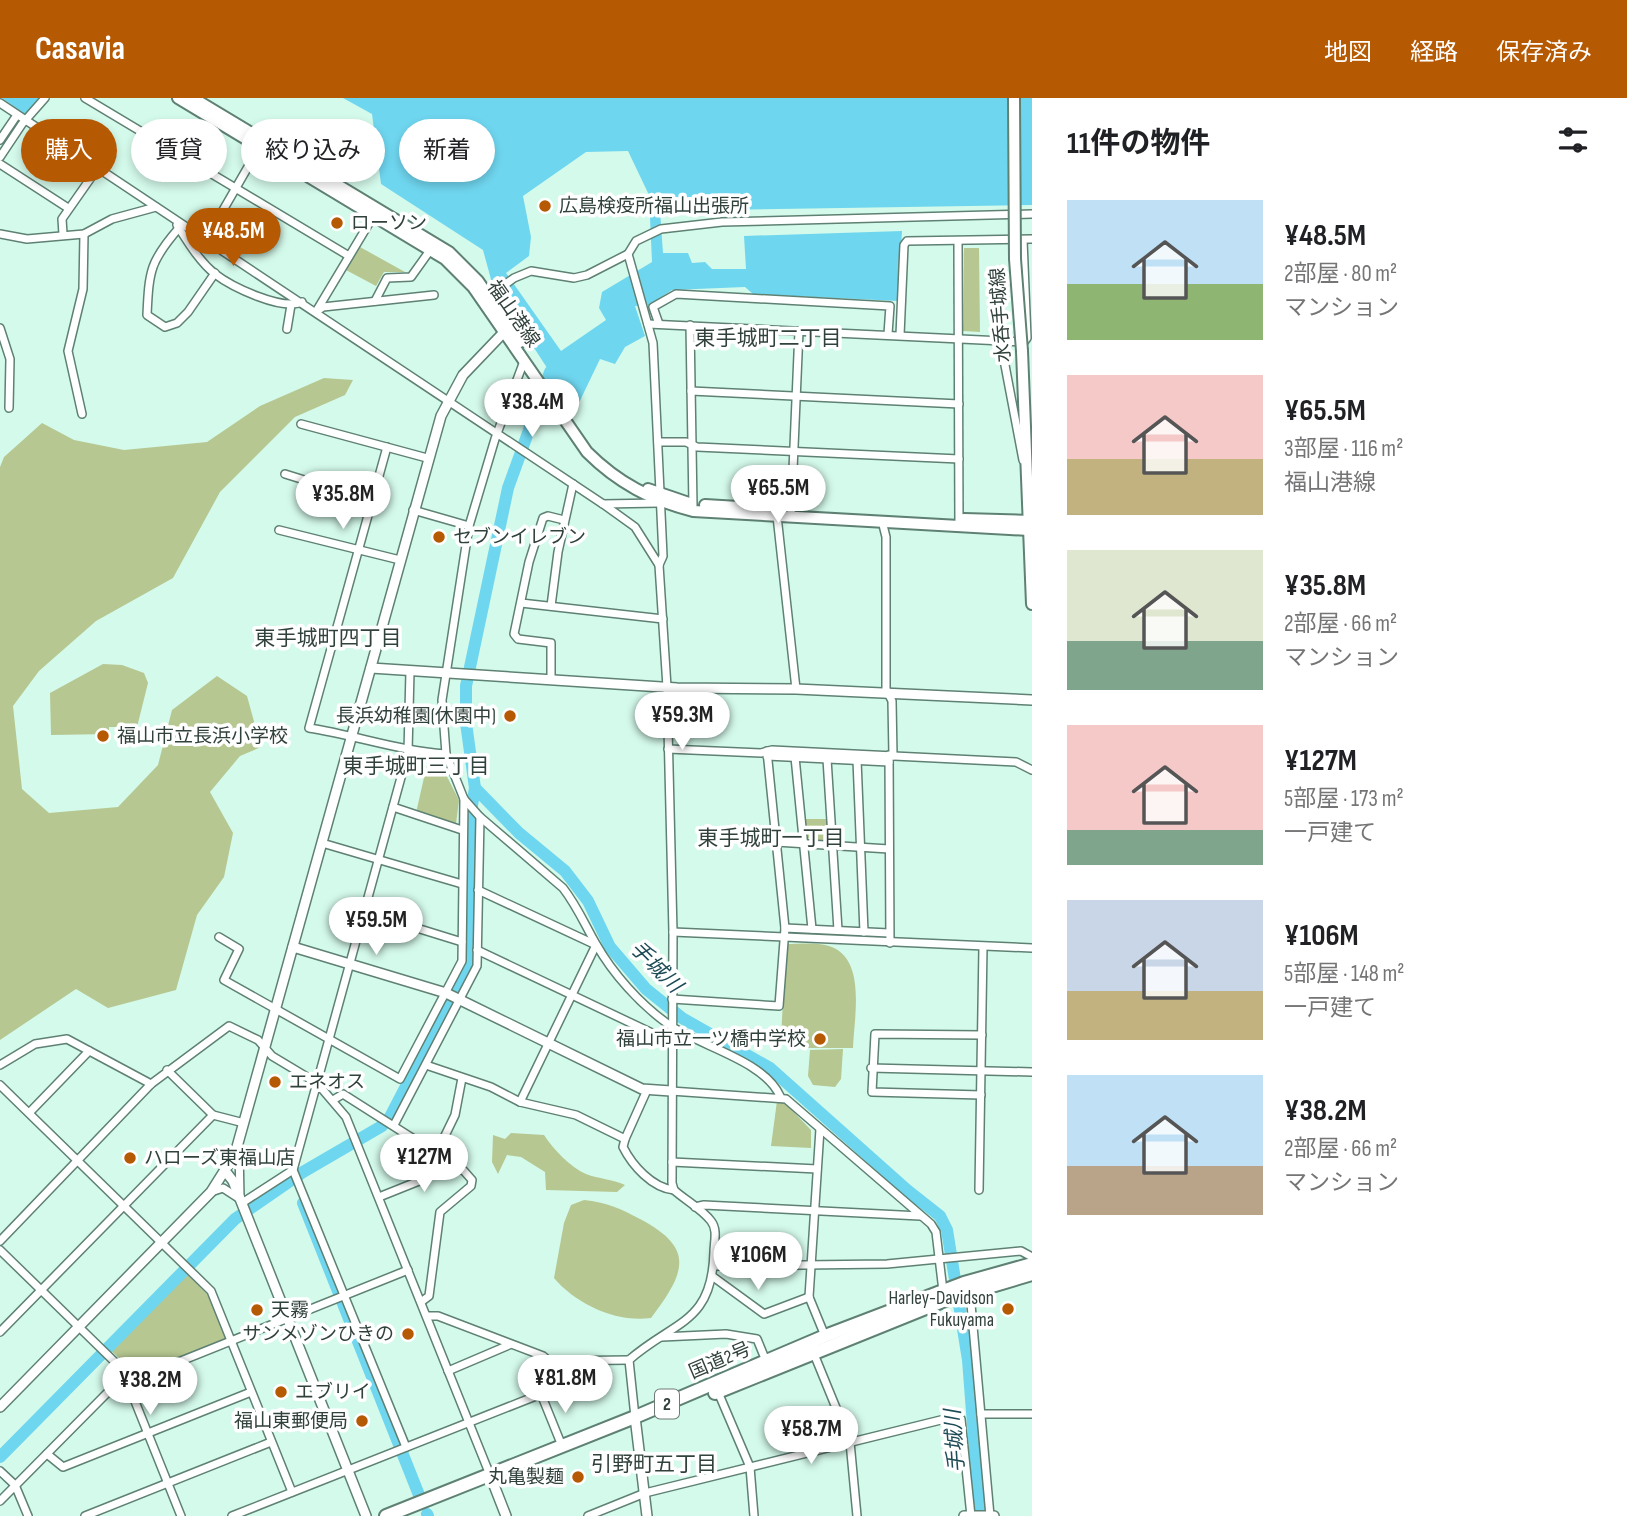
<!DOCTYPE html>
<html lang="ja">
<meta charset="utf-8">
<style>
:root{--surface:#fff;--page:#f6f6f6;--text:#202124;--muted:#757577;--accent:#b65903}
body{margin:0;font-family:"Sofia Sans Condensed","Noto Sans JP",sans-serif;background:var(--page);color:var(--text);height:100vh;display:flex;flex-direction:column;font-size:26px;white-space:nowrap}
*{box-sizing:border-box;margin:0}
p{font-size:23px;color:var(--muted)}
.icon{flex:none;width:38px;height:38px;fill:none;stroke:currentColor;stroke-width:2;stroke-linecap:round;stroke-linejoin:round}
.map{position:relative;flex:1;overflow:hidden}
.side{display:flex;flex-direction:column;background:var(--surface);width:595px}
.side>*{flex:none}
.hud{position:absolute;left:21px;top:21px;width:665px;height:63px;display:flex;gap:14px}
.price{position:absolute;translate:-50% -60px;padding:0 16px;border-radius:24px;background:#fff;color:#222;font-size:23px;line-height:46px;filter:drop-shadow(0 2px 4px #0008)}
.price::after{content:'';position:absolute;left:50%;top:42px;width:21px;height:16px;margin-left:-10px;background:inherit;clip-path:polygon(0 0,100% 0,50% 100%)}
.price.active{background:var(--accent);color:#fff}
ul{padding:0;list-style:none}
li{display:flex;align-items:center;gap:21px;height:175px;padding:0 35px}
li span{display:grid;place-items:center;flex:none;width:196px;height:140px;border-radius:0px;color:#555}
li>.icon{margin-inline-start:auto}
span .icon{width:84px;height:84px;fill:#fffc;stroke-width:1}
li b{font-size:30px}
h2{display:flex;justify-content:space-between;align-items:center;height:84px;padding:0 35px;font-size:30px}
.pill{padding:0 24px;border-radius:32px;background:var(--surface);box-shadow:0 4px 10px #0003;font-size:24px;line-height:63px}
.pill.active{background:var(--accent);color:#fff}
header{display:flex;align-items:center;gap:42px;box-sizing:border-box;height:98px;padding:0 35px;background:var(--accent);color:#fff}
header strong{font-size:33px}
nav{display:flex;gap:38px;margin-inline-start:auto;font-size:24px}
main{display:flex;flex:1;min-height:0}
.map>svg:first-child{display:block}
</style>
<header>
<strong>Casavia</strong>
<nav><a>地図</a><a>経路</a><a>保存済み</a></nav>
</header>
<main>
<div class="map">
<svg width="1032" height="1418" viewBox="0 0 1032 1418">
<rect width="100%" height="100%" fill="#d4faeb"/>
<g fill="#b6c791">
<polygon points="360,149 405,174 384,174 376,188 346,172"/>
<polygon points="964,150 979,150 980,234 963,233"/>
<polygon points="324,280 353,282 345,297 295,319 220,394 173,480 96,523 39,573 13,608 22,691 49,715 118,709 158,667 172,612 217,578 247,598 261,649 240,658 210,694 233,735 224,779 197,817 176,892 108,910 76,891 0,942 0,369 4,359 42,325 74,342 124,352 207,344 260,308"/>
<polygon points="103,566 122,567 144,575 148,585 137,629 109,629 109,636 51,637 50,595"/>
<polygon points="428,662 439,663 459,702 456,726 416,715"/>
<polygon points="805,721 827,721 829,741 825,744 807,740"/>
<path d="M786 846C800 846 816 844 829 848 867 860 854 919 853 950H796L781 940Z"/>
<polygon points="843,951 841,981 835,989 813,987 808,978 810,952"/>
<polygon points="777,1003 783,1003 811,1032 811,1050 771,1048"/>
<path d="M511 1035 544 1037C554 1052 570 1069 586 1076 599 1081 612 1081 625 1087L617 1094 546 1092 545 1074 521 1059 507 1057 498 1076 492 1064 493 1037 505 1041Z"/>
<path d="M584 1102C606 1104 621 1111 640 1121 697 1151 684 1176 651 1220 616 1225 576 1206 554 1180L564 1125 571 1107Z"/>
<polygon points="186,1175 207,1196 227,1240 131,1279 128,1268 110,1252"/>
</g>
<g fill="#6fd6ef" fill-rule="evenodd">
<polygon points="2,0 41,0 28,18"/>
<path d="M343 0H1032V107L660 113 663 155H688L692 165 705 164 712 171H746L744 138 902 133 898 203 753 196 745 189 672 192 649 207 635 208 645 238 625 249 615 266 600 261 575 313 492 185 483 152 381 86 372 16ZM628 53 649 97 652 164 602 194 599 210 606 222 561 253 506 175 529 158 531 139 523 98 586 54Z"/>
</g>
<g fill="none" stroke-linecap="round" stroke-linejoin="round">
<g stroke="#6fd6ef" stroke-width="12">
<polyline points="475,690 519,735 565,773 588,803 610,849 646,891 682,920 770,970 907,1092 940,1118 947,1132 968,1262 980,1418"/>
<polyline points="303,1105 419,1397"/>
<polyline points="0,1359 235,1121 303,1074 382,1028 390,1019 470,865 470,719 475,690 466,625 466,588 508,390 550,274"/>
<polyline points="427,1416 428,1418"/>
</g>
<defs>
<g id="minor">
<polyline points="85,0 349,158"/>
<polyline points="0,5 603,406 635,429 659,467"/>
<polyline points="0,42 17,17"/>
<polyline points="0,59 22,26 45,0"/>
<polyline points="0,66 68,110"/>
<path d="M177 127C188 144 199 163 215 176 232 189 282 213 302 204"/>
<path d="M179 130C150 163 149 173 147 217L165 229 177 225 188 214 215 175"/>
<polyline points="0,136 27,141 84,136 112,121 156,109"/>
<polyline points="63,136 62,121 97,71"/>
<polyline points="207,140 260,48"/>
<polyline points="958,143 959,428"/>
<polyline points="489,198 514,180 531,173 574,180 587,177 628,156"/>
<polyline points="375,203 387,180 411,179 431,151"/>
<polyline points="317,212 374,117"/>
<polyline points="317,213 323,209 434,197"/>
<polyline points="648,226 1024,244 1027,240 1023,142"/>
<polyline points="659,226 653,209 676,196 890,208 888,236"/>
<polyline points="690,227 693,409"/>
<polyline points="0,230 10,261 9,310"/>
<polyline points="287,231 291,207"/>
<polyline points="900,237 904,147 907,143 1032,141"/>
<polyline points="1004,243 1004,262 1023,362"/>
<polyline points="691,293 959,306"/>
<polyline points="82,316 68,253 83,191 84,136"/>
<polyline points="301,326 427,360"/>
<polyline points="658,344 686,344 697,349 959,361"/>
<path d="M387 349 309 630C355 637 399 653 446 656"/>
<polyline points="285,376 372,403"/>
<polyline points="603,406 659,405"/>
<polyline points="413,412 469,428"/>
<polyline points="777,418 796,591"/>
<polyline points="791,418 799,233"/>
<polyline points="882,423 886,439 886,591 892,603 893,658"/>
<polyline points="279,432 400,462"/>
<polyline points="521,505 663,521"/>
<polyline points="551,508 558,454 573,386"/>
<polyline points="551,582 551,545 518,541 514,536 529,464 543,420 548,418 564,422"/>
<polyline points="668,651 761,655 772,652 1016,664 1032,672"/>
<polyline points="889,657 890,845"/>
<polyline points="767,658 889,664"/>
<polyline points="795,659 812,831"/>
<polyline points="827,661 838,832"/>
<polyline points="857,662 864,834"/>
<polyline points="393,709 462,732"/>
<path d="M480 719 563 790C577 808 585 827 596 846 613 876 640 906 668 926 699 948 764 962 780 998"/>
<polyline points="776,744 889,751"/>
<polyline points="322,745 462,786"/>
<polyline points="478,792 596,847 520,1004"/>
<polyline points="365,814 462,844"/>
<polyline points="785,830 889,835"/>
<polyline points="673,834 1032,850"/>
<polyline points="219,839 239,851 224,882 400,981 462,863 464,701"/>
<polyline points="477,852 671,944"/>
<polyline points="672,901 779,908 785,830 767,653"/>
<polyline points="0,967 35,946 67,941 151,986"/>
<path d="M426 967 491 989 520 1004 576 1017 625 1041 623 1049C632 1067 652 1090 674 1092"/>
<polyline points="871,970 1032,974"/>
<polyline points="167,972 213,1017 244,1025"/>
<polyline points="0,987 211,1193 292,1394"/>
<polyline points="671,993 786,1001 931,1126 936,1134 943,1193"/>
<polyline points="981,997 872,994 875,936 982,937"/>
<polyline points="333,1002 343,996 464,1073 472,1082 471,1088 440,1114 429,1198 421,1204"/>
<polyline points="30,1014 89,953"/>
<polyline points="394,1027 477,868 480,719 464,701 446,656 442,602 469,428 495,341 524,263"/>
<polyline points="820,1031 809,1199 825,1238"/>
<polyline points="625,1041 647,992"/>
<polyline points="239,1050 240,1100"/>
<polyline points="672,1064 817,1071"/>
<polyline points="293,1072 406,1349"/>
<polyline points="979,1092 983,849"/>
<polyline points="211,1094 223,1090 240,1101"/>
<polyline points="379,1099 424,1081 455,1017 462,980"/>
<polyline points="242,1105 293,1072 408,654 410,573"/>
<polyline points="695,1109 704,1107 920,1118"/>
<polyline points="0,1143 151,986 229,928 258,942 272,958 317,985 346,1019 490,1377"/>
<polyline points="0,1152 122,1271 181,1418"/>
<polyline points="715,1168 887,1166 1021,1153 1032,1159"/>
<polyline points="712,1178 764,1216 809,1199"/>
<polyline points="970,1195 990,1418"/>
<polyline points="427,1218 438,1218 543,1258 549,1263"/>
<polyline points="0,1234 213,1017"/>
<polyline points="662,1239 726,1236 757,1241 766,1263"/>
<polyline points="814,1256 850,1344 857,1418"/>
<polyline points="448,1273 509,1247"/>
<polyline points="718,1294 750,1369 754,1418"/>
<polyline points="541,1296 562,1348"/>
<polyline points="981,1316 1032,1316"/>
<path d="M635 1319 629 1262C675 1222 712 1226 714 1154 714 1144 718 1132 711 1123 702 1111 685 1102 674 1092L672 1085 673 834 667 589 659 467 663 458 653 245 628 156 636 143 661 131 722 124 1032 116"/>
<polyline points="47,1356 63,1369 251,1294"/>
<polyline points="0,1373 15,1387 28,1418"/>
<polyline points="0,1403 111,1291 408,1172"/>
<polyline points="85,1418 271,1344"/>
<polyline points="232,1418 541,1296 549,1290 546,1268 549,1263 629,1262"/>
<polyline points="588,1418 645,1395 957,1318 961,1321 971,1418"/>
</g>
<g id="tertiary">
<polyline points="371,570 677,590 796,591 1032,602"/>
<polyline points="293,849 446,895 642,991 671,993"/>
<polyline points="226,1074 233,1083 366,1418"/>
<polyline points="0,1309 211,1094 235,1056 441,318 463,277 507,231"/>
<polyline points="635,1319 647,1418"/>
<polyline points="490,1377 506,1418"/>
<polyline points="964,1418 994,1418"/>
</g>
<g id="secondary">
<path d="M178 0 445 161 473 189 587 354C618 385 651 402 693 413L1029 432"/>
<polyline points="193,0 449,154 478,183 520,244"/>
<polyline points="1022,253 1032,506"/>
<polyline points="648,391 689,405"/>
<polyline points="705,407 773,411"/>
<polyline points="964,421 1032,423"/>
</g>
<g id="trunk">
<polyline points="715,1295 948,1201 1032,1176"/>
<polyline points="386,1418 635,1319 825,1238 964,1185 1032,1166"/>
</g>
</defs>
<use href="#minor" stroke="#5e8173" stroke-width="10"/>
<use href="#tertiary" stroke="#5e8173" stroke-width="12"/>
<use href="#secondary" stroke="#5e8173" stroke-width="14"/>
<use href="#trunk" stroke="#5e8173" stroke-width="16"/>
<use href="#minor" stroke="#fff" stroke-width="7"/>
<use href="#tertiary" stroke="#fff" stroke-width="9"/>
<use href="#secondary" stroke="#fff" stroke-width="10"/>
<use href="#trunk" stroke="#fff" stroke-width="12"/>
<defs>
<polyline id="secondary-bridge" points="1014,0 1015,161 1022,253"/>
</defs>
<use href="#secondary-bridge" stroke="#5e8173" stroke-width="14" stroke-linecap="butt"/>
<use href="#secondary-bridge" stroke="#fff" stroke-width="10"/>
</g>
<g fill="#b65903" stroke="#fff" stroke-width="2.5">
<circle cx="545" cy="108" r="7"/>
<circle cx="337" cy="125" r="7"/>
<circle cx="439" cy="439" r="7"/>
<circle cx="510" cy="618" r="7"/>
<circle cx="103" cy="638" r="7"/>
<circle cx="820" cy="941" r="7"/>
<circle cx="275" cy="984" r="7"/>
<circle cx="130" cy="1060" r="7"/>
<circle cx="1008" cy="1211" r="7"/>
<circle cx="257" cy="1212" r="7"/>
<circle cx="408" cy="1236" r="7"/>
<circle cx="281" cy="1294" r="7"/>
<circle cx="362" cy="1323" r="7"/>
<circle cx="578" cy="1379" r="7"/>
</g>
<g text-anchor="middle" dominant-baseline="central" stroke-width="7" stroke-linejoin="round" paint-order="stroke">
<rect fill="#fff" stroke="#6f7a76" stroke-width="2" x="655" y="1291.5" width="24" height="29" rx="5"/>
<g font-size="18" font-weight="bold" fill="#31413b">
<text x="667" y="1306">2</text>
</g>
<g font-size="19" fill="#31413b" stroke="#fff" text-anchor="start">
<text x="559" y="108">広島検疫所福山出張所</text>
<text x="351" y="125">ローソン</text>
<text x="453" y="439">セブンイレブン</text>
<text x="496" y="618" text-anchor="end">長浜幼稚園(休園中)</text>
<text x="117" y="638">福山市立長浜小学校</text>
<text x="806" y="941" text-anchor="end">福山市立一ツ橋中学校</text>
<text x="289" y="984">エネオス</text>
<text x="144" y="1060">ハローズ東福山店</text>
<text x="994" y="1200" text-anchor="end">Harley-Davidson<tspan x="994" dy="22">Fukuyama</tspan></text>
<text x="271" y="1212">天霧</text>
<text x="394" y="1236" text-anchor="end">サンメゾンひきの</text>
<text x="295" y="1294">エブリイ</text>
<text x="348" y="1323" text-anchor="end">福山東郵便局</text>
<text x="564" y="1379" text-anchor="end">丸亀製麺</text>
</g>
<g font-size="19" fill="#31413b" stroke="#fff">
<text transform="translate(513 216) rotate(55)">福山港線</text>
<text transform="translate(1001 217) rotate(-94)">水呑手城線</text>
<text transform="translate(720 1263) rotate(-23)">国道2号</text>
</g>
<g font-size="21" fill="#31413b" stroke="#fff">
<text x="768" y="240">東手城町二丁目</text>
<text x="328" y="540">東手城町四丁目</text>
<text x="416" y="668">東手城町三丁目</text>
<text x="771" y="740">東手城町一丁目</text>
<text x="654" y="1366">引野町五丁目</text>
</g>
<g font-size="21" font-style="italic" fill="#1d4b56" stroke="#fff">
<text transform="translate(656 869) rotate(45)">手城川</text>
<text transform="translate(955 1343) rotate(-94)">手城川</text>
</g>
</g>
</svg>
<b class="price active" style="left:233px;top:170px">¥48.5M</b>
<b class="price" style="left:532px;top:341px">¥38.4M</b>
<b class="price" style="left:778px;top:427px">¥65.5M</b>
<b class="price" style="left:343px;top:433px">¥35.8M</b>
<b class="price" style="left:682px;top:654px">¥59.3M</b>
<b class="price" style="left:376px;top:859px">¥59.5M</b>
<b class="price" style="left:424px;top:1096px">¥127M</b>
<b class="price" style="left:758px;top:1194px">¥106M</b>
<b class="price" style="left:565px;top:1317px">¥81.8M</b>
<b class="price" style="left:150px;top:1319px">¥38.2M</b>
<b class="price" style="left:811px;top:1368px">¥58.7M</b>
<div class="hud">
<a class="pill active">購入</a>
<a class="pill">賃貸</a>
<a class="pill">絞り込み</a>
<a class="pill">新着</a>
</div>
</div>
<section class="side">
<h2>11件の物件<svg class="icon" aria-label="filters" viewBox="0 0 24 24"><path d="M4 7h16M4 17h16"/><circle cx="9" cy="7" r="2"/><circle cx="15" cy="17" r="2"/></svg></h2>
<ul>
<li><span style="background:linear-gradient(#bfe0f5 60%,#8fb573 0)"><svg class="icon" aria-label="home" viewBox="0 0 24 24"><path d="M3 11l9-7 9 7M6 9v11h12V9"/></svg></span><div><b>¥48.5M</b><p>2部屋 · 80 m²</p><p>マンション</p></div></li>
<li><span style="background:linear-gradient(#f6c9c9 60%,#c2b280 0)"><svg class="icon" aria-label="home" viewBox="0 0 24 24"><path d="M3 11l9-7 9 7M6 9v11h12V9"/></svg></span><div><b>¥65.5M</b><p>3部屋 · 116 m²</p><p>福山港線</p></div></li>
<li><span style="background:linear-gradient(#dfe7d0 65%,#7fa58c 0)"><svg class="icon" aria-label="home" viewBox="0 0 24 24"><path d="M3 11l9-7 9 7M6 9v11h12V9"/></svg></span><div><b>¥35.8M</b><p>2部屋 · 66 m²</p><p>マンション</p></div></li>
<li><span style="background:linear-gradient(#f6c9c9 75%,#7fa58c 0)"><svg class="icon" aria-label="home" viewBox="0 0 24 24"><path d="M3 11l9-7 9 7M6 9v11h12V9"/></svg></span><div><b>¥127M</b><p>5部屋 · 173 m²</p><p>一戸建て</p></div></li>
<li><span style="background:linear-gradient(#c9d6e8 65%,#c2b280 0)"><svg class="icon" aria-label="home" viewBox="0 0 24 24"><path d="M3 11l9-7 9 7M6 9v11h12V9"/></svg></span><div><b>¥106M</b><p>5部屋 · 148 m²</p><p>一戸建て</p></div></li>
<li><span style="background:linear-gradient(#bfe0f5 65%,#b9a48a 0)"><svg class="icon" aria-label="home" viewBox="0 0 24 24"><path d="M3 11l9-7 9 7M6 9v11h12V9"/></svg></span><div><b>¥38.2M</b><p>2部屋 · 66 m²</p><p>マンション</p></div></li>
</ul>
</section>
</main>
